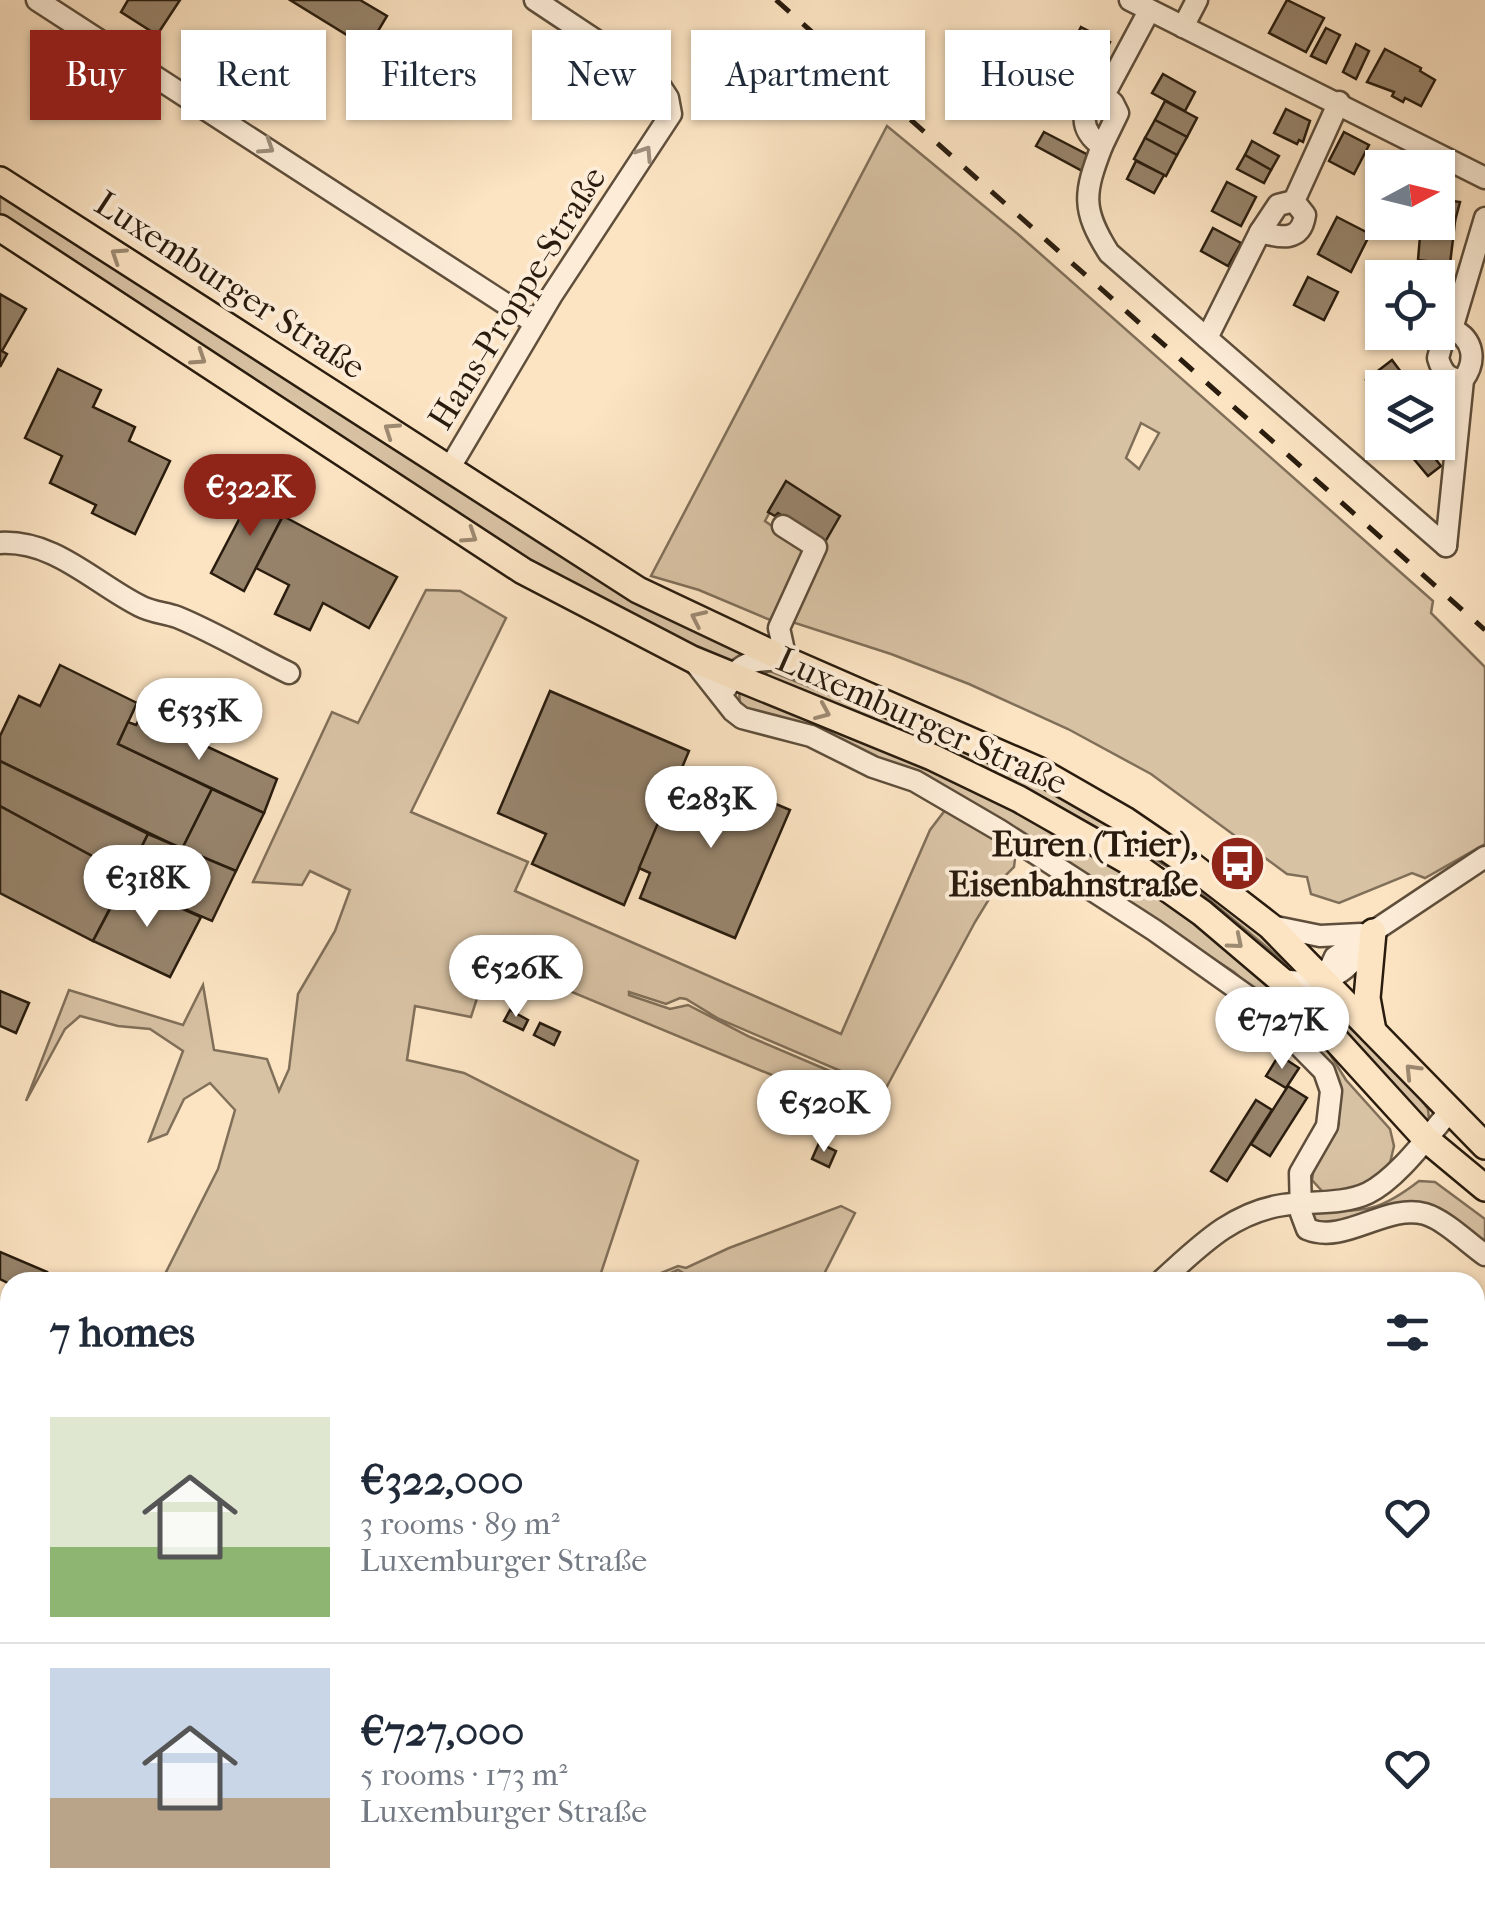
<!DOCTYPE html>
<meta charset="utf-8">
<style>
:root{--surface:#fff;--page:#f6f6f7;--text:#1f2937;--muted:#747a83;--line:#e0e1e3;--accent:#8f2418}
body{margin:0;font-family:"IM FELL French Canon",serif;background:var(--page);color:var(--text);height:100vh;display:flex;flex-direction:column;font-size:38px;white-space:nowrap}
*{box-sizing:border-box;margin:0}
p{font-size:32px;color:var(--muted)}
.icon{flex:none;width:55px;height:55px;fill:none;stroke:currentColor;stroke-width:2;stroke-linecap:round;stroke-linejoin:round}
.map{position:relative;flex:1;overflow:hidden}
.sheet{position:absolute;left:0px;top:1272px;width:1485px;height:642px;display:flex;flex-direction:column;background:var(--surface);border-radius:30px 30px 0 0;box-shadow:0 2px 8px #0004}
.sheet>*{flex:none}
.guide{position:absolute;left:30px;top:30px;width:1425px;height:90px;display:flex;gap:20px}
.needle{width:65px;rotate:83deg}
.tools{position:absolute;left:1365px;top:150px;display:grid;gap:20px}
.tools a{display:grid;place-items:center;width:90px;height:90px;border-radius:0px;background:var(--surface);box-shadow:0 2px 8px #0004;font-size:50px}
.price{position:absolute;translate:-50% -85px;padding:0 22px;border-radius:35px;background:#fff;color:#222;font-size:32px;line-height:65px;filter:drop-shadow(0 2px 5px #0008)}
.price::after{content:'';position:absolute;left:50%;top:60px;width:30px;height:22px;margin-left:-15px;background:inherit;clip-path:polygon(0 0,100% 0,50% 100%)}
.price.current{background:var(--accent);color:#fff}
ul{padding:0;list-style:none}
li{display:flex;align-items:center;gap:30px;height:250px;padding:0 50px}
li+li{border-top:2px solid var(--line)}
li span{display:grid;place-items:center;flex:none;width:280px;height:200px;border-radius:0px;color:#555}
li>.icon{margin-inline-start:auto}
span .icon{width:120px;height:120px;fill:#fffc;stroke-width:1}
li b{font-size:42px}
h2{display:flex;justify-content:space-between;align-items:center;height:120px;padding:0 50px;font-size:42px}
.chip{padding:0 35px;border-radius:0px;background:var(--surface);box-shadow:0 2px 8px #0004;font-size:35px;line-height:90px}
.chip.current{background:var(--accent);color:#fff}
.map>svg:first-child{display:block}
</style>
<div class="map">
<svg width="1485" height="1914" viewBox="0 0 1485 1914">
<rect width="100%" height="100%" fill="#fce4c3"/>
<filter id="stains"><feTurbulence type="fractalNoise" baseFrequency=".002" numOctaves="4"/><feColorMatrix values="0 0 0 0 .2 0 0 0 0 .09 0 0 0 0 .02 0 0 0 .5 -.17"/></filter>
<radialGradient id="worn" r=".72"><stop offset=".6" stop-color="#630" stop-opacity="0"/><stop offset="1" stop-color="#630" stop-opacity=".3"/></radialGradient>
<g fill="#d8c2a4" stroke="#806f59" stroke-width="2.5" fill-rule="evenodd">
<path d="M887 126 1019 235 1433 601 1431 613 1485 667V844L1425 878 1412 873 1339 903 1311 894 1307 877 1287 874 1151 774 1068 729 969 684 891 654 792 622 825 542 786 482 765 521 807 551 770 620 699 590 651 576ZM1141 423 1159 433 1139 469 1126 458Z"/>
<polygon points="0,192 754,654 731,662 613,609 566,583 0,216"/>
<polygon points="426,590 460,591 506,618 411,812 528,862 515,891 841,1034 930,830 946,809 1016,851 1014,867 1000,881 975,922 885,1090 719,1019 686,999 680,998 666,1004 629,992 629,995 670,1009 688,1005 750,1037 879,1092 868,1115 490,958 471,1017 415,1006 407,1060 464,1073 638,1161 598,1282 161,1282 218,1169 235,1110 210,1083 184,1099 167,1134 149,1141 183,1051 150,1029 118,1026 80,1016 65,1029 26,1101 69,990 183,1025 203,985 214,1050 267,1059 279,1091 289,1069 298,994 335,931 350,890 310,871 302,885 253,882 332,712 358,723"/>
<polygon points="770,671 860,707 882,711 1015,766 1182,867 1293,960 1288,965 1176,872 1138,850 1045,799 976,766 767,677 766,673"/>
<polygon points="739,689 963,780 1105,856 1229,948 1319,1037 1346,1080 1390,1129 1394,1146 1390,1163 1376,1177 1358,1188 1333,1195 1322,1191 1312,1180 1314,1166 1339,1124 1336,1079 1318,1048 1234,972 928,776 754,714 740,706"/>
<polygon points="1331,1006 1340,1007 1420,1098 1428,1109 1429,1119 1424,1121 1335,1024"/>
<path d="M1419 1181 1435 1182 1485 1219V1248L1440 1216 1328 1230 1314 1224 1311 1217 1317 1211C1366 1211 1379 1212 1419 1181Z"/>
<polygon points="841,1206 855,1213 820,1282 686,1282 687,1275 678,1270 649,1282 639,1282 678,1266 686,1268 729,1248"/>
</g>
<g fill="#97846c" stroke="#291c0e" stroke-width="2.5">
<polygon points="128,0 180,0 157,35 121,12"/>
<polygon points="290,0 360,0 387,16 368,48"/>
<polygon points="1287,0 1324,18 1306,52 1269,33"/>
<polygon points="1081,27 1110,42 1100,61 1071,46"/>
<polygon points="1326,28 1340,35 1326,63 1311,56"/>
<polygon points="1062,41 1090,56 1080,75 1052,60"/>
<polygon points="1356,44 1369,51 1356,79 1343,72"/>
<polygon points="1385,49 1421,68 1420,71 1435,80 1421,106 1405,98 1403,102 1392,96 1394,92 1367,82"/>
<polygon points="1052,60 1080,75 1070,94 1042,79"/>
<polygon points="1163,74 1195,92 1185,111 1152,93"/>
<polygon points="1042,79 1070,94 1062,99 1062,110 1057,117 1045,111 1038,112 1034,105 1034,94"/>
<polygon points="1165,101 1197,118 1187,137 1155,120"/>
<polygon points="1286,109 1310,121 1303,142 1299,140 1297,144 1274,133"/>
<polygon points="1155,120 1187,137 1177,155 1145,138"/>
<polygon points="1044,132 1094,158 1086,173 1036,146"/>
<polygon points="1344,132 1369,145 1354,174 1329,161"/>
<polygon points="1145,138 1177,155 1166,176 1134,159"/>
<polygon points="1252,141 1279,156 1271,170 1245,155"/>
<polygon points="1383,152 1408,165 1406,168 1382,168 1382,178 1372,172"/>
<polygon points="1245,155 1271,170 1264,183 1237,169"/>
<polygon points="1136,161 1164,175 1154,193 1127,179"/>
<polygon points="1227,182 1256,197 1241,226 1212,211"/>
<polygon points="1438,199 1460,202 1455,221 1438,219"/>
<polygon points="1337,217 1370,234 1351,272 1318,254"/>
<polygon points="1438,219 1455,221 1453,239 1420,236 1422,222 1438,222"/>
<polygon points="1213,228 1241,243 1228,266 1201,251"/>
<polygon points="1420,236 1453,239 1450,264 1418,260"/>
<polygon points="1308,277 1338,292 1324,320 1294,305"/>
<polygon points="0,294 26,309 2,351 7,354 0,367"/>
<polygon points="1392,360 1404,376 1389,388 1382,388 1378,396 1366,380"/>
<polygon points="58,369 101,390 93,407 135,427 129,441 170,461 135,534 92,513 96,505 50,483 62,456 25,438"/>
<polygon points="1407,442 1422,442 1441,466 1428,476 1403,446"/>
<polygon points="786,481 840,516 825,542 778,513 775,516 768,512"/>
<polygon points="256,487 289,504 244,591 211,573"/>
<polygon points="283,516 397,577 369,628 323,603 310,630 275,614 289,585 256,568"/>
<polygon points="60,665 137,703 118,744 212,789 182,849 0,761 0,736 19,696 40,706"/>
<polygon points="550,691 689,751 624,905 532,864 546,834 498,813"/>
<polygon points="141,716 277,779 264,813 118,744 128,722 136,725"/>
<polygon points="0,761 148,834 127,875 0,806"/>
<polygon points="696,770 790,810 735,938 640,898 650,873 639,868 679,773 692,778"/>
<polygon points="212,789 264,813 236,871 182,849"/>
<polygon points="0,806 127,875 93,941 0,893"/>
<polygon points="148,834 236,871 212,921 124,883"/>
<polygon points="124,883 201,917 170,977 93,941"/>
<polygon points="0,991 29,1003 16,1033 0,1026"/>
<polygon points="510,1010 528,1020 523,1030 504,1021"/>
<polygon points="540,1023 560,1032 554,1045 534,1035"/>
<polygon points="1279,1055 1299,1068 1286,1088 1266,1076"/>
<polygon points="1288,1086 1307,1098 1270,1156 1251,1144"/>
<polygon points="1256,1100 1272,1110 1227,1181 1211,1171"/>
<polygon points="819,1143 836,1151 829,1167 812,1159"/>
<polygon points="0,1252 47,1272 43,1282 10,1284 0,1279"/>
<polygon points="1485,1861 1485,1914 1462,1914 1466,1905 1475,1905 1475,1884"/>
<polygon points="289,1905 329,1905 324,1914 306,1914"/>
</g>
<g fill="none" stroke-linecap="round" stroke-linejoin="round">
<defs>
<g id="minor">
<polyline points="37,0 535,323"/>
<polyline points="1130,0 1485,178"/>
<polyline points="1183,27 1197,0"/>
<path d="M1104 95 1113 103 1118 113 1102 146C1080 131 1077 107 1104 95L1149 11"/>
<path d="M1102 146C1084 193 1081 209 1109 253L1446 546"/>
<polyline points="1260,232 1278,205 1294,201"/>
<path d="M1452 329 1443 340 1438 358C1442 372 1447 379 1463 380"/>
<path d="M1207 338 1260 232C1281 238 1301 242 1305 215L1294 201 1339 102"/>
<polyline points="449,469 552,295 671,114 668,98 657,81 535,0"/>
<path d="M0 543C55 540 94 583 140 606 151 612 165 613 177 617 216 633 252 655 289 673"/>
<path d="M1446 546 1463 380C1477 361 1474 339 1452 329L1485 218"/>
<path d="M692 659 733 711 742 718 811 736 873 767 915 781 999 830 1154 930 1257 1003 1324 1071 1331 1091 1327 1126 1300 1173 1301 1213 1307 1229C1345 1245 1386 1203 1425 1214 1445 1220 1468 1243 1485 1255"/>
<path d="M727 687C738 659 760 659 786 660L779 628 816 547 783 526"/>
<polyline points="1271,926 1320,936 1361,934"/>
<path d="M1281 980C1330 987 1348 974 1372 934"/>
<polyline points="1325,1027 1325,979 1335,957 1485,857"/>
<path d="M1160 1282C1197 1249 1230 1213 1283 1205 1309 1201 1343 1205 1368 1193 1397 1179 1428 1136 1450 1111"/>
<polyline points="655,1914 665,1905"/>
</g>
<g id="major">
<polyline points="0,180 638,590 786,660 1038,770 1125,820 1191,865 1270,926 1485,1146"/>
<polyline points="0,228 523,571 692,659 932,757 1019,799 1133,864 1202,913 1281,980 1426,1139 1485,1188"/>
<polyline points="1373,932 1367,998 1373,1031"/>
</g>
</defs>
<use href="#minor" stroke="#5e4e3b" stroke-width="25"/>
<use href="#major" stroke="#291c0e" stroke-width="30"/>
<use href="#minor" stroke="#fdedd8" stroke-width="20"/>
<use href="#major" stroke="#fce4c3" stroke-width="25"/>
<polyline stroke="#291c0e" stroke-width="5" stroke-dasharray="18 18" stroke-linecap="butt" points="776,0 1485,630"/>
</g>
<defs><path id="oneway-chevron" d="M-2-3.5L2.5 0L-2 3.5" fill="none" stroke-width="1.6" stroke-linecap="round" stroke-linejoin="round" transform="scale(2.5)"/></defs>
<g stroke="#9e8f7d">
<use href="#oneway-chevron" transform="translate(267 147) rotate(33)"/>
<use href="#oneway-chevron" transform="translate(645 153) rotate(-57)"/>
</g>
<g stroke="#9d8a72">
<use href="#oneway-chevron" transform="translate(118 255) rotate(-147)"/>
<use href="#oneway-chevron" transform="translate(199 358) rotate(33)"/>
<use href="#oneway-chevron" transform="translate(391 430) rotate(-146)"/>
<use href="#oneway-chevron" transform="translate(470 536) rotate(33)"/>
<use href="#oneway-chevron" transform="translate(698 618) rotate(-155)"/>
<use href="#oneway-chevron" transform="translate(823 712) rotate(23)"/>
<use href="#oneway-chevron" transform="translate(1236 942) rotate(40)"/>
<use href="#oneway-chevron" transform="translate(1412 1071) rotate(-134)"/>
</g>
<defs>
<symbol id="bus-disc" viewBox="-11 -11 22 22"><circle r="9.5" fill="#8f2418" stroke="#fdedd8"/><path d="M-5-6H5V4H4V6H2V4H-2V6H-4V4H-5ZM-3.5-4V0h7V-4ZM-3.5 1.2v1.5H-2V1.2ZM2 1.2v1.5H3.5V1.2Z" fill="#fff"/></symbol>
</defs>
<g fill-rule="evenodd">
<use href="#bus-disc" x="1206" y="832" width="63" height="63"/>
</g>
<g text-anchor="middle" dominant-baseline="central" stroke-width="8" stroke-linejoin="round" paint-order="stroke">
<g font-size="35" fill="#291c0e" stroke="#fdedd8">
<text transform="translate(230 285) rotate(33)">Luxemburger Straße</text>
<text transform="translate(517 298) rotate(-58)">Hans-Proppe-Straße</text>
<text transform="translate(922 721) rotate(24)">Luxemburger Straße</text>
</g>
<g font-size="35" font-weight="bold" fill="#291c0e" stroke="#fdedd8" text-anchor="end">
<text x="1198" y="844">Euren (Trier),<tspan x="1198" dy="40">Eisenbahnstraße</tspan></text>
</g>
</g>
<rect width="100%" height="100%" filter="url(#stains)"/>
<rect width="100%" height="100%" fill="url(#worn)"/>
</svg>
<div class="tools">
<a><svg class="needle" viewBox="-14 -14 28 28"><path d="M0-13l5 13h-10z" fill="#e53935"/><path d="M0 13l5-13h-10z" fill="#747a83"/></svg></a>
<a><svg class="icon" aria-label="locate" viewBox="0 0 24 24"><circle cx="12" cy="12" r="6"/><path d="M12 2v4M12 18v4M2 12h4M18 12h4"/></svg></a>
<a><svg class="icon" aria-label="layers" viewBox="0 0 24 24"><path d="M12 4l9 5-9 5-9-5zM3 14l9 5 9-5"/></svg></a>
</div>
<b class="price current" style="left:250px;top:539px">€322K</b>
<b class="price" style="left:199px;top:763px">€535K</b>
<b class="price" style="left:711px;top:851px">€283K</b>
<b class="price" style="left:147px;top:930px">€318K</b>
<b class="price" style="left:516px;top:1020px">€526K</b>
<b class="price" style="left:1282px;top:1072px">€727K</b>
<b class="price" style="left:824px;top:1155px">€520K</b>
<div class="guide">
<a class="chip current">Buy</a>
<a class="chip">Rent</a>
<a class="chip">Filters</a>
<a class="chip">New</a>
<a class="chip">Apartment</a>
<a class="chip">House</a>
</div>
<section class="sheet">
<h2>7 homes<svg class="icon" aria-label="filters" viewBox="0 0 24 24"><path d="M4 7h16M4 17h16"/><circle cx="9" cy="7" r="2"/><circle cx="15" cy="17" r="2"/></svg></h2>
<ul>
<li><span style="background:linear-gradient(#dfe7d0 65%,#8fb573 0)"><svg class="icon" aria-label="home" viewBox="0 0 24 24"><path d="M3 11l9-7 9 7M6 9v11h12V9"/></svg></span><div><b>€322,000</b><p>3 rooms · 89 m²</p><p>Luxemburger Straße</p></div><svg class="icon" aria-label="heart" viewBox="0 0 24 24"><path d="M12 20l-8-8c-3-5 5-10 8-4 3-6 11-1 8 4z"/></svg></li>
<li><span style="background:linear-gradient(#c9d6e8 65%,#b9a48a 0)"><svg class="icon" aria-label="home" viewBox="0 0 24 24"><path d="M3 11l9-7 9 7M6 9v11h12V9"/></svg></span><div><b>€727,000</b><p>5 rooms · 173 m²</p><p>Luxemburger Straße</p></div><svg class="icon" aria-label="heart" viewBox="0 0 24 24"><path d="M12 20l-8-8c-3-5 5-10 8-4 3-6 11-1 8 4z"/></svg></li>
</ul>
</section>
</div>
